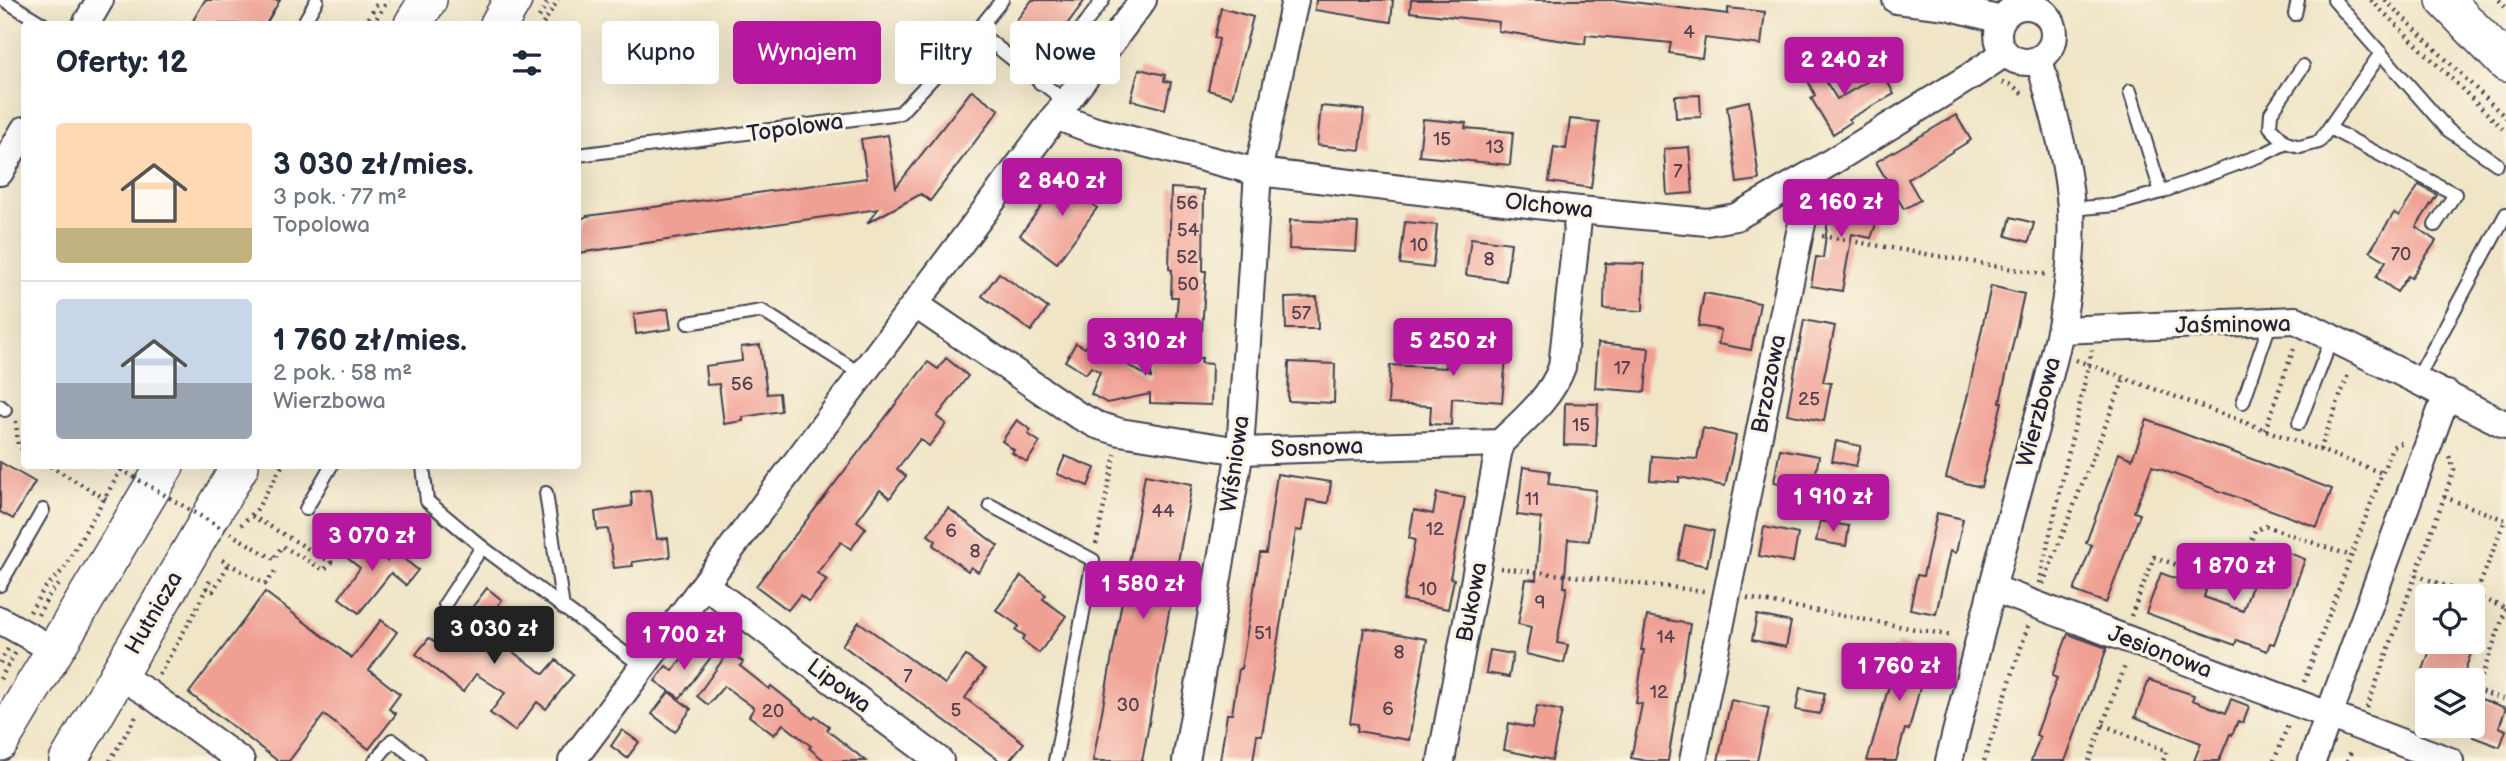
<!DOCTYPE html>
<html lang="pl">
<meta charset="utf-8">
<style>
:root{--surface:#fff;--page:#f2f2f3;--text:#1f2937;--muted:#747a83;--line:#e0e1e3;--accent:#b5179e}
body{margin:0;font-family:"Balsamiq Sans",sans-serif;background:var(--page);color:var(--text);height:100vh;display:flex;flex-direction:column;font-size:26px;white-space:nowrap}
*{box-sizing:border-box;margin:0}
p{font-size:23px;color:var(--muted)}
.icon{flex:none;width:38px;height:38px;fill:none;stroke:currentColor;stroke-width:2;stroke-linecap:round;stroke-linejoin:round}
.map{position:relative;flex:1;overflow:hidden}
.side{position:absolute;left:21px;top:21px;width:560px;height:448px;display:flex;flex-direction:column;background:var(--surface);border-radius:7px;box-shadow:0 7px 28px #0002}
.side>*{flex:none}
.top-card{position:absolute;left:602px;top:21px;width:665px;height:63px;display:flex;gap:14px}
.controls{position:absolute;left:2415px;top:584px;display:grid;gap:14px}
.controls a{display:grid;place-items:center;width:70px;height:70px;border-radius:7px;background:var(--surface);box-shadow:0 7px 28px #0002;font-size:35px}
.price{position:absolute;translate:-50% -60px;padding:0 16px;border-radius:7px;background:var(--accent);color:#fff;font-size:23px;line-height:46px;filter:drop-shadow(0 2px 4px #0008)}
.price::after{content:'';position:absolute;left:50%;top:42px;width:21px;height:16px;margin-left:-10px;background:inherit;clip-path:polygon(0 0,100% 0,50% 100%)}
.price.active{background:#222;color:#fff}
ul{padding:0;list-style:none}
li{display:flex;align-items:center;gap:21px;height:175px;padding:0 35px}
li+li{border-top:2px solid var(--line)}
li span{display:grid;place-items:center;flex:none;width:196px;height:140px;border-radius:7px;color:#555}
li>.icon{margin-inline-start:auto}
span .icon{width:84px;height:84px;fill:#fffc;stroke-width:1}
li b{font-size:30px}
h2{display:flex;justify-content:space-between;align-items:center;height:84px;padding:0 35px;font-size:30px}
.tag{padding:0 24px;border-radius:7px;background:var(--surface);box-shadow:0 7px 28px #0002;font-size:24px;line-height:63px}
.tag.active{background:var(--accent);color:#fff}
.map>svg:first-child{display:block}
</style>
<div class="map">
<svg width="2506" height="761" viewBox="0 0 2506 761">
<rect width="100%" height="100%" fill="#fcf5e5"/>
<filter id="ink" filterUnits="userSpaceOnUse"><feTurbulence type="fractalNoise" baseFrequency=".0143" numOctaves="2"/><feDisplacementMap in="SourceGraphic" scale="14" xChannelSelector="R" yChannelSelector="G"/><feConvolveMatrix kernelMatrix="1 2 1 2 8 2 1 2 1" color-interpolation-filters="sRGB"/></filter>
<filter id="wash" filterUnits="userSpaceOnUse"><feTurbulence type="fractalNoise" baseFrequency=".00686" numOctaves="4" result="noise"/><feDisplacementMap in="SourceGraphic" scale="28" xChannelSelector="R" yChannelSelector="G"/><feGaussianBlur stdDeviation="1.57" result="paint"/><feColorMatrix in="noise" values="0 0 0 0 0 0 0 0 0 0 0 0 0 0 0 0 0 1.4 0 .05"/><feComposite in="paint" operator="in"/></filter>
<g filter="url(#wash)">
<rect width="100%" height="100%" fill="#f0e5c7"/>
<g id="blocks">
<g fill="#f09f93">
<polygon points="205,0 280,0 266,24 191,24"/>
<polygon points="1032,0 1085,0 1053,43 1036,30 1033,34 1016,21"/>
<polygon points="1316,0 1393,0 1391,22 1315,10"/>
<polygon points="1411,0 1617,0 1728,14 1728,8 1765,12 1761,45 1705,38 1702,58 1669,53 1671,43 1586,35 1585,44 1498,31 1499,22 1410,12"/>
<polygon points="1221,8 1253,17 1232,97 1208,90 1219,39 1214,38"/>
<polygon points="1811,58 1837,99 1883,73 1894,94 1849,119 1851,122 1833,134 1811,98 1815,95 1800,65"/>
<polygon points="1139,69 1165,75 1164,81 1171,82 1165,109 1131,100"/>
<polygon points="972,90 999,110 930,201 921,194 867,223 878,209 578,253 578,221 587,216 867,178 861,139 888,135 896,187"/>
<polygon points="1700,95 1701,117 1676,118 1675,96"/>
<polygon points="1749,101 1759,180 1737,183 1727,106"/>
<polygon points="1321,106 1364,110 1360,150 1317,145"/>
<polygon points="1956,115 1971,140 1908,179 1920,200 1904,209 1876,162"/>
<polygon points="1423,119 1466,123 1465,128 1513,132 1510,165 1419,156"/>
<polygon points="1570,119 1599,122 1591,188 1549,182 1554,147 1566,149"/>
<polygon points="1689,147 1693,193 1667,195 1664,149"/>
<polygon points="1083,176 1100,188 1090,202 1097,208 1057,263 1020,235 1061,180 1073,190"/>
<polygon points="2419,185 2437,195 2416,227 2436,241 2411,278 2408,276 2397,292 2376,277 2386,261 2370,251 2394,213 2399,216"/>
<polygon points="1850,186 1876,224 1871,238 1852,234 1842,291 1811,286 1816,257 1823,258 1829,211 1837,192"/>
<polygon points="1171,188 1204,190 1203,271 1206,271 1202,330 1175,330 1178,297 1171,297 1172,270 1169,269"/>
<polygon points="2011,217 2034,223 2029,242 2006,236"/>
<polygon points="1290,220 1358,223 1356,252 1289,249"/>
<polygon points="1405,222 1437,225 1433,268 1400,264"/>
<polygon points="1471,238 1511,243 1506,281 1466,275"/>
<polygon points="1605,263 1644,264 1643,311 1604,309"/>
<polygon points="999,273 1048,308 1031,331 982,296"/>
<polygon points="1991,286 2024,294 2000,402 2002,402 1981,487 1946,478 1968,394"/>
<polygon points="1704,293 1760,303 1751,350 1718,344 1721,330 1698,326"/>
<polygon points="1317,297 1318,329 1286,329 1285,298"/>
<polygon points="668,309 671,329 636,334 634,314"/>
<polygon points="1804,320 1835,326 1823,382 1831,383 1824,421 1787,414"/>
<polygon points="1490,333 1508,335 1502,402 1452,398 1451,425 1430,424 1431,406 1388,404 1390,365 1446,368 1448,337 1488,341"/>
<polygon points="1091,339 1108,349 1106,353 1151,378 1151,361 1173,362 1173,357 1202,358 1201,363 1212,364 1211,405 1150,403 1150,394 1107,403 1091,394 1100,372 1091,367 1086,374 1065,361 1076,343 1085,348"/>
<polygon points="1598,343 1649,348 1645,392 1595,388"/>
<polygon points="760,345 767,394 779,393 781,411 743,417 743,421 724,424 719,384 707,385 705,366 742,361 741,347"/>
<polygon points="946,358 968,376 937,417 946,424 929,446 920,439 897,469 906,476 897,488 890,498 880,490 857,521 866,528 851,549 841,542 817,573 827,580 809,602 800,595 788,610 756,586 928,362 938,369"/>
<polygon points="1289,362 1335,364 1334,403 1288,401"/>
<polygon points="1565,403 1598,404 1596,446 1564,445"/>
<polygon points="1017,420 1031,430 1028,434 1040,442 1027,462 1012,453 1014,450 1002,441"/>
<polygon points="2147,420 2332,489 2317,527 2152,466 2134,512 2140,514 2106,603 2074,591 2092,545 2086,543 2119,453 2132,459"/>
<polygon points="1703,428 1736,436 1725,486 1679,477 1679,482 1650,480 1652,456 1697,459"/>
<polygon points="1836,441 1861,446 1856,466 1832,461"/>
<polygon points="1780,449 1819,456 1813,489 1774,482"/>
<polygon points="1065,456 1095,468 1088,486 1057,474"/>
<polygon points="0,462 35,482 13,519 0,512"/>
<polygon points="1523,467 1550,471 1548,484 1596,490 1589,541 1568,539 1564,587 1567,587 1557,643 1568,645 1564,663 1526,654 1531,627 1518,624 1526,579 1536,580 1541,518 1517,515"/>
<polygon points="1277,474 1331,482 1328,503 1307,500 1302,531 1296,530 1262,735 1257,735 1253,761 1220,761 1227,714 1232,714 1239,669 1241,669 1260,553 1266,553"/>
<polygon points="1145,475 1192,484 1146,740 1142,761 1093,761"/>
<polygon points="650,490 657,539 668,538 670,557 632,562 633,566 614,568 608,529 597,530 595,512 632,506 631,492"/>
<polygon points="1437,493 1465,498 1450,578 1454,579 1448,609 1403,600 1415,540 1409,538 1414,510 1433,514"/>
<polygon points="948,508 998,546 978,572 971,567 968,571 933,545 936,541 928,535"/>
<polygon points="1937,513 1963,519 1956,553 1950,551 1936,614 1910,609 1917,575 1923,576"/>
<polygon points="1820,521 1849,526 1846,546 1816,541"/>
<polygon points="1685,525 1714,531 1707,566 1678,560"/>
<polygon points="1764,527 1798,534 1793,562 1759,556"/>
<polygon points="355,535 387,561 394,551 418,570 406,585 391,573 359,613 339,598 360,568 341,553"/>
<polygon points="2267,545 2305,559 2274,644 2270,643 2267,651 2237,640 2235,645 2146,613 2161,573 2206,590 2204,597 2243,611"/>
<polygon points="1021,576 1046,595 1043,599 1066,616 1039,653 1022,640 1025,636 1016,630 1019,626 996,610"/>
<polygon points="487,588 502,600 480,629 544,674 556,660 573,675 546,709 537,702 515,731 490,713 505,693 476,674 463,692 416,654 429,638 442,647"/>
<polygon points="265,592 352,658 381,620 397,632 369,670 400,694 389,709 396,714 369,749 324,715 289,761 278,761 189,693"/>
<polygon points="1757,615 1791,622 1786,647 1752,640"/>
<polygon points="1647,616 1690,624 1668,761 1647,761 1631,758 1642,704 1636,703 1644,650 1641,650"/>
<polygon points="859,622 945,684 966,656 985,670 965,698 1024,743 1009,761 1000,761 842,645"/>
<polygon points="1364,628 1427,639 1409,740 1357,731 1358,724 1350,723"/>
<polygon points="2068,634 2107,648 2065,761 2031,761 2040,737 2036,735 2057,678 2052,676"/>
<polygon points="2433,642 2475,642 2461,681 2419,681"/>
<polygon points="1898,643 1929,652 1917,699 1909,730 1905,729 1896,761 1867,761 1892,676 1889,676"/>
<polygon points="693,644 711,657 680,698 655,681 666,666 673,671"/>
<polygon points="1490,650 1513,654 1509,677 1486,673"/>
<polygon points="729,651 743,662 740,666 769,689 771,686 813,719 815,716 829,726 827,730 866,761 825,761 809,748 811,746 783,724 774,735 749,716 754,708 724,686 708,705 697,696"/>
<polygon points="2149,680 2194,695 2192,700 2226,713 2231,699 2249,706 2243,723 2238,721 2232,735 2230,734 2219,761 2194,761 2201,743 2135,717"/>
<polygon points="1800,688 1825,693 1820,714 1796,710"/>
<polygon points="669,692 691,709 675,732 652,714"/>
<polygon points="2473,696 2506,708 2499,727 2506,730 2500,747 2473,737"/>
<polygon points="1731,700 1769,708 1757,761 1718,761"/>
<polygon points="1537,706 1562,711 1552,760 1504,750 1509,723 1532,728"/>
<polygon points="622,730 639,742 627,758 611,746"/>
</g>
</g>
</g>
<g filter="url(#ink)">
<use href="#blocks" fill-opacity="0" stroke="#413f50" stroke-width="2"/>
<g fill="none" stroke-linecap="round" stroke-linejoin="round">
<defs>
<g id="lane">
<polyline points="4,0 43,24"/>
<polyline points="2334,0 2448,130 2497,164"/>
<polyline points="2295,14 2298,0"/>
<polyline points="303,24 317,0"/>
<polyline points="977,31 1066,102"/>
<polyline points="2303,66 2271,113 2270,127 2286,143 2300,147 2319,142 2381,53"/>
<polyline points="1040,83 1103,0"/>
<polyline points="2130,91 2161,192"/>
<polyline points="2329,128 2455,194 2435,225"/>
<polyline points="578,155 900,113 977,31 1002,0"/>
<polyline points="2071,209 2115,205 2161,192 2264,154 2286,143"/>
<polyline points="688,323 762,311 861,374"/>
<polyline points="2417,379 2506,214"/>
<polyline points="2243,402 2271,321"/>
<polyline points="0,406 5,410"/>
<polyline points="2299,423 2332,338"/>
<polyline points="423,466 427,501 482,547 642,666"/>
<polyline points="546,493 563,608"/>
<polyline points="990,505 1093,560 1055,761"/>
<polyline points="306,509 331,466"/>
<polyline points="0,585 43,510"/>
<polyline points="445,604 482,547"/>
<polyline points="375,761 392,740 419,761"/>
</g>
<g id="street">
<polyline points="1896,0 1947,6 2001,20"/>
<circle cx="2026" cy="34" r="28"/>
<polyline points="86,24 100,0"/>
<polyline points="1055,116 1093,130 1258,172 1579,210 1707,222 1736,217 1815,172 1971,76 2005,53"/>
<polyline points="0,172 24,130"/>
<path d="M916 305 1076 414 1097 425 1120 432 1240 451 1500 443C1524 420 1551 398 1562 367L1579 210"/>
<polyline points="2061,330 2296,320 2506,425"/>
<polyline points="705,585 940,761"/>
<polyline points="1992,588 2450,761"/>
<polyline points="0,620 54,650"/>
<polyline points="118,675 148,693 241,761"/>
<polyline points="572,761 1143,0"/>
<polyline points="1186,761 1240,451 1258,172 1295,0"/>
<polyline points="1441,761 1500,443"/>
<polyline points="1693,761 1800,232 1815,172"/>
<path d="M1949 761C1972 667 1996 572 2021 479 2045 390 2076 302 2071 209 2068 158 2052 108 2039 59"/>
<polyline points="2312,761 2447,394"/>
</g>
<g id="secondary">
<polyline points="2445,0 2506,63"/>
<polyline points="413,24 428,0"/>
<polyline points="499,24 513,0"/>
<polyline points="0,742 165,466"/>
<polyline points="68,761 240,466"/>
</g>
</defs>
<use href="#lane" stroke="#413f50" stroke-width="16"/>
<use href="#street" stroke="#413f50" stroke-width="30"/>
<use href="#secondary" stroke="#413f50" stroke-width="40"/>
<g stroke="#413f50" stroke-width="4.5" stroke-dasharray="2 5" stroke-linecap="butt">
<polyline points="2371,0 2506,132"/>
<polyline points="2385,0 2506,118"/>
<polyline points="2499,0 2506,8"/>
<polyline points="539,17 549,0"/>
<polyline points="365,24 379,0"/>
<polyline points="373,24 388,0"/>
<polyline points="543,24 558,0"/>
<polyline points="2002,83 2012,85 2024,95"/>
<polyline points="1822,236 2048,275"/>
<polyline points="2076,360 2382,473"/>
<polyline points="16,421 18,446 24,450"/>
<polyline points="2265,430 2295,345"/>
<polyline points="2320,450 2349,372"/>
<polyline points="50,466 106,499"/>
<polyline points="2444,497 2505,520"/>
<polyline points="252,516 331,562 324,570 282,546 274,559"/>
<polyline points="241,525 257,509 282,466"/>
<polyline points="1096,544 1115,454"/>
<polyline points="222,560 265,584 277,569"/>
<polyline points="1500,568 1704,591"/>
<polyline points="2416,575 2506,608"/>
<polyline points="2039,583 2092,350"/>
<polyline points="2043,584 2124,378"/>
<polyline points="206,588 213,591 229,564"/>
<polyline points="2475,597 2505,520"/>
<polyline points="1747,598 1953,636"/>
<polyline points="2506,609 2477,690 2506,700"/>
<polyline points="30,612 44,589 63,570 123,466"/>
<polyline points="38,615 51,592 59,585"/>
<polyline points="2131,616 2154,557 2234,584 2255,530 2266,526 2351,556"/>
<polyline points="0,663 8,649"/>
<polyline points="159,675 196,610 211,578"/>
<polyline points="0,679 16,652"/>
<polyline points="2304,682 2392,447 2405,441"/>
<polyline points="2367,708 2454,470 2449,456"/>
<polyline points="2103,725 2167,751 2163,761"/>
<polyline points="110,761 138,713"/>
<polyline points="1984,761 2028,626"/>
<polyline points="2089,761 2126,663"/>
<polyline points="2274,761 2289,722"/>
<polyline points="2347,761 2352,749"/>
</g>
<use href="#lane" stroke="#fff" stroke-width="12"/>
<use href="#street" stroke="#fff" stroke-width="26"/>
<use href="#secondary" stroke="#fff" stroke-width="37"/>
<polyline stroke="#413f50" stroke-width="4.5" stroke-dasharray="2 5" stroke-linecap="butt" points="115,466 274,559"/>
</g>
</g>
<g text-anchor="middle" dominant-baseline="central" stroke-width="6" stroke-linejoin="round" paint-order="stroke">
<g font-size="19" fill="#564151">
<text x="1689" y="32">4</text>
<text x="1442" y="139">15</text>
<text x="1495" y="147">13</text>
<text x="1678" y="171">7</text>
<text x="1187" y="203">56</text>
<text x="1188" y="230">54</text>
<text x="1419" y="245">10</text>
<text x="2401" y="254">70</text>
<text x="1187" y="257">52</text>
<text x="1489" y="259">8</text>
<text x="1188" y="284">50</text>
<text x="1301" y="313">57</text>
<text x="1622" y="368">17</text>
<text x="742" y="384">56</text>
<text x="1809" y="399">25</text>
<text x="1581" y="425">15</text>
<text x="1532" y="499">11</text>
<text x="1163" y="511">44</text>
<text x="1435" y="529">12</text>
<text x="951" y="531">6</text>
<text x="975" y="551">8</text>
<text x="1428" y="589">10</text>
<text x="1540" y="603">9</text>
<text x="1263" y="633">51</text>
<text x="1666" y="637">14</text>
<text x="1399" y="652">8</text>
<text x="908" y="676">7</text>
<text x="1659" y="692">12</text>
<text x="1128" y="705">30</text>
<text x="1388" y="709">6</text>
<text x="956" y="710">5</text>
<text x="773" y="711">20</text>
</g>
<g font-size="23" fill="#22223b" stroke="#fcf5e5">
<text transform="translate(795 128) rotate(-8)">Topolowa</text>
<text transform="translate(1549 206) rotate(6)">Olchowa</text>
<text transform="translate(2233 325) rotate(-1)">Jaśminowa</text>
<text transform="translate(1769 384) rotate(-79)">Brzozowa</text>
<text transform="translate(2039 412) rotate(-75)">Wierzbowa</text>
<text transform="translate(1317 448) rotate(-2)">Sosnowa</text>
<text transform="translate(1235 464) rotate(-82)">Wiśniowa</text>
<text transform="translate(1472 602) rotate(-79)">Bukowa</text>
<text transform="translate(154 613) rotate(-60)">Hutnicza</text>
<text transform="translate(2160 652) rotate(21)">Jesionowa</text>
<text transform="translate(839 686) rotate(37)">Lipowa</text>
</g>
</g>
</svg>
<div class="controls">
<a><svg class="icon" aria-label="locate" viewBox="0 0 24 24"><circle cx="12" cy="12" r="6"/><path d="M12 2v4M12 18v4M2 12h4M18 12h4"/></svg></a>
<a><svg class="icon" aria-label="layers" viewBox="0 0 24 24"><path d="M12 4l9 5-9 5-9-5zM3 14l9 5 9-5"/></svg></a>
</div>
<b class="price" style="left:1844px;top:97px">2 240 zł</b>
<b class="price" style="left:1062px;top:218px">2 840 zł</b>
<b class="price" style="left:1841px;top:239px">2 160 zł</b>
<b class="price" style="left:1145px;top:378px">3 310 zł</b>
<b class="price" style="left:1453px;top:378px">5 250 zł</b>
<b class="price" style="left:1833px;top:534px">1 910 zł</b>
<b class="price" style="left:372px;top:573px">3 070 zł</b>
<b class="price" style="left:2234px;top:603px">1 870 zł</b>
<b class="price" style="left:1143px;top:621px">1 580 zł</b>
<b class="price active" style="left:494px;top:666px">3 030 zł</b>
<b class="price" style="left:684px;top:672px">1 700 zł</b>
<b class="price" style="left:1899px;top:703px">1 760 zł</b>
<div class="top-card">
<a class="tag">Kupno</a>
<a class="tag active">Wynajem</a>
<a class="tag">Filtry</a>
<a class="tag">Nowe</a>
</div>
<section class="side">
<h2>Oferty: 12<svg class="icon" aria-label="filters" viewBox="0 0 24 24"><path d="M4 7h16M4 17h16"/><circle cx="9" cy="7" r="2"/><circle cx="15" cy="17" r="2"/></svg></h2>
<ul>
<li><span style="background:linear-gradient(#ffd9b3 75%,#c2b280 0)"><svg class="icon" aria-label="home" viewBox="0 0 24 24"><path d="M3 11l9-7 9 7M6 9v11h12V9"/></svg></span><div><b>3 030 zł/mies.</b><p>3 pok. · 77 m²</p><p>Topolowa</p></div></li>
<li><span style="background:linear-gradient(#c9d6e8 60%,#9aa5b1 0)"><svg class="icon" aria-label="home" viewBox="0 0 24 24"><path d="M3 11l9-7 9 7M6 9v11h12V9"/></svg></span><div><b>1 760 zł/mies.</b><p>2 pok. · 58 m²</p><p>Wierzbowa</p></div></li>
</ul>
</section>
</div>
